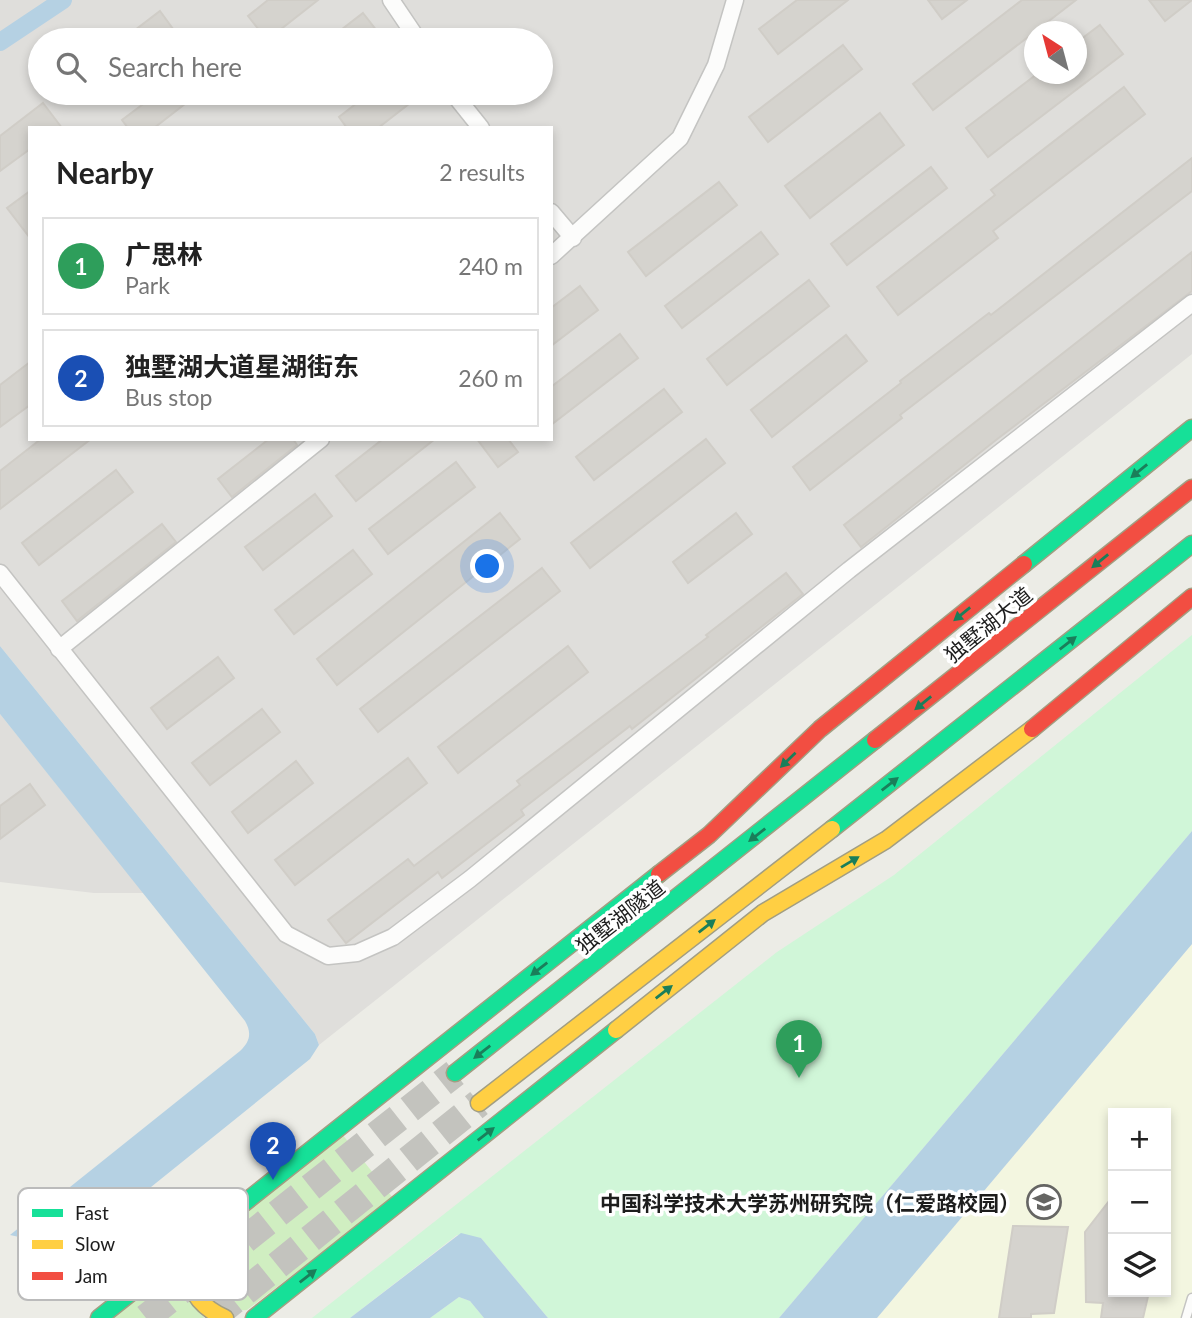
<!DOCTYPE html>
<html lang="en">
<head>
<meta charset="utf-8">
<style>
  :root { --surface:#fff; --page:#f6f6f6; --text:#222; --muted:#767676; --line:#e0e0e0; --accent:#656563 }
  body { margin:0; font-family:Lato,"Noto Sans SC",sans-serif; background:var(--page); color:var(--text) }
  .controls { position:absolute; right:21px; bottom:21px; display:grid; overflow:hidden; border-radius:0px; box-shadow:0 4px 10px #0003 }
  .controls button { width:63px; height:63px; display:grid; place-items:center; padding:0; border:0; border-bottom:2px solid var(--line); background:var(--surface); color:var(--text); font:35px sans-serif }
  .compass { position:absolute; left:1024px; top:21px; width:63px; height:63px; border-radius:50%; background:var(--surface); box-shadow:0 4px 10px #0003; rotate:324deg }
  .you { position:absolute; left:488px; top:567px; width:24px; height:24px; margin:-18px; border:5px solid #fff; border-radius:50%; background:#1a73e8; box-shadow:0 0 0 10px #1a73e833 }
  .badge { display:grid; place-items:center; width:46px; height:46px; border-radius:50%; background:var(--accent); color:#fff; font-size:23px; font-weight:700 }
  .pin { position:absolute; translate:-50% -58px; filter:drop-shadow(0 2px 4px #0008) }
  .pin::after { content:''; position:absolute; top:37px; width:24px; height:21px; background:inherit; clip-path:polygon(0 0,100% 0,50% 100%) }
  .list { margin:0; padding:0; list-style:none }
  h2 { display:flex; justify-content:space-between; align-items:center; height:91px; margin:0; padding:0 28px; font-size:30px }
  h2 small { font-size:23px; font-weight:400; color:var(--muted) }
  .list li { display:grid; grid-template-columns:46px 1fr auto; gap:21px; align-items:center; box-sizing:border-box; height:98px; margin:0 14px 14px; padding:0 14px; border:2px solid var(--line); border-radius:0px }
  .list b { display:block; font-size:26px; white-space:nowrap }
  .list p { margin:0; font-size:23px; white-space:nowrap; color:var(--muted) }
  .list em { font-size:23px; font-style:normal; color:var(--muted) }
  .icon { flex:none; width:38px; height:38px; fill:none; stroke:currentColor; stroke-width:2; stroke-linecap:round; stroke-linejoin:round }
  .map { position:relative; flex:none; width:1192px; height:1318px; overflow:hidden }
  .search { position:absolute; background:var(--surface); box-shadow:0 4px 10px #0003; left:28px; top:28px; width:525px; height:77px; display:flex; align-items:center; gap:18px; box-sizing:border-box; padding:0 24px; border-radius:38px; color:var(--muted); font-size:26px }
  .panel { position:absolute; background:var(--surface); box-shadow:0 4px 10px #0003; left:28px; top:126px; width:525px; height:315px; border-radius:0px }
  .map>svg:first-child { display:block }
  .residential { fill:#dfdedb; fill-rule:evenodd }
  .education { fill:#f3f6e0; fill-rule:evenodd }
  .grass { fill:#d0eec1 }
  .park { fill:#d0f6d8 }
  .water { fill:#b5d1e3 }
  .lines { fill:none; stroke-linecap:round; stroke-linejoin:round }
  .canal { stroke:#b5d1e3; stroke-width:18 }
  .building { fill:#d5d3ce; stroke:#d0cdc7; stroke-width:2 }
  .highway-tunnel { stroke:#c3c3be; stroke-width:28; stroke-dasharray:28 14; stroke-linecap:butt }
  .lane-casing { stroke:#c4c4c2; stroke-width:11 }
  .street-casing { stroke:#c4c4c2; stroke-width:19 }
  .fast-casing { stroke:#a29e82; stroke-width:19 }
  .slow-casing { stroke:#a29e82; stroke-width:19 }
  .jam-casing { stroke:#a29e82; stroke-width:19 }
  .lane { stroke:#fcfcfb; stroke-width:8 }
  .street { stroke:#fcfcfb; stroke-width:16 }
  .fast { stroke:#16e098; stroke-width:16 }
  .slow { stroke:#ffcf43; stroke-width:16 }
  .jam { stroke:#f24e42; stroke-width:16 }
  .oneway { fill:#1a7e5a }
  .labels { text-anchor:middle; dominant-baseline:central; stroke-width:7; stroke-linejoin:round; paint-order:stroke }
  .street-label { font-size:21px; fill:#1d1d1d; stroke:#fff }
  .poi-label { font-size:21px; font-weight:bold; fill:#1d1d1d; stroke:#fff; text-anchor:end }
  .key { fill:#fff; stroke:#bbb; stroke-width:2 }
  .key-label { font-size:19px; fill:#1d1d1d }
</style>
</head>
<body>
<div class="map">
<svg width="1192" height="1318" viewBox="0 0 1192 1318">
  <rect width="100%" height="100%" fill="#ecece6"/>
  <g class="residential">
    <path d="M0,0H1192V354L319,1045L315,1034L0,646ZM1034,32H1076V74H1034ZM40,40H541V93H40ZM30,128H551V439H30Z"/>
    <path d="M0,714L144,893H94L0,882Z"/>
  </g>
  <path class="education" d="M1192,944V1318H877ZM1113,1113H1166V1292H1113Z"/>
  <g class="grass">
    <path d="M342,1134L393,1198L247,1310C221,1313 193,1293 198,1265C200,1258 204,1251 206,1244Z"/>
    <path d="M175,1270L204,1318H113Z"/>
  </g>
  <g class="park">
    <path d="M1192,635V831L779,1318H548L481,1238L457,1235L350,1318H312L777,952L894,875Z"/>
    <path d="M459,1297L470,1301L484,1318H430Z"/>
  </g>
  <g class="water">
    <path d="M0,646L315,1034L319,1045L310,1059L74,1249L10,1235L240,1051C250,1042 252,1033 245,1021L0,714Z"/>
    <path d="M1192,831V944L877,1318H779Z"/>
    <path d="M461,1233L481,1238L548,1318H484L470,1301L459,1297L430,1318H350Z"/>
  </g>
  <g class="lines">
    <path class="canal" d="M0,42L63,0"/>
  </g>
  <g class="building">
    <path d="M268,0H318L267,40L248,16Z"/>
    <path d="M797,0H848L778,54L759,29Z"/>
    <path d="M928,0H967L942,19Z"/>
    <path d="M1022,0H1076L933,110L913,84Z"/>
    <path d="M1149,0H1192L1165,21Z"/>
    <path d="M160,11L176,33L167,40H122Z"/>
    <path d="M363,13L384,40H328Z"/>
    <path d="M1100,25L1123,54L988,157L966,128L1037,74H1076V43Z"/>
    <path d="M843,45L862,69L768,142L749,117Z"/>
    <path d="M1124,87L1145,114L993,231L998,238L898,315L877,287L995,195L991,190Z"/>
    <path d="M158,93H199L154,128H128L122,120Z"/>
    <path d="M370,93H423L378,128H347L339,117Z"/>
    <path d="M43,103L62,128H30V149L0,171V136Z"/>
    <path d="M880,113L904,145L810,218L785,186Z"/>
    <path d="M1192,158V191L900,415L902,418L810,490L793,467L901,383L900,381L989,313L991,315Z"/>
    <path d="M931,167L947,188L847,265L831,244Z"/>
    <path d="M719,182L737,205L646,276L628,252Z"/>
    <path d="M30,191V238L7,208Z"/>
    <path d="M761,232L778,254L682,328L665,306Z"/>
    <path d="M1192,252V291L996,440L861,547L844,525Z"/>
    <path d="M809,280L829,306L727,385L707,359Z"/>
    <path d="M580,286L598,310L551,346V308Z"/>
    <path d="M620,334L638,358L551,425V387Z"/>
    <path d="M846,335L867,361L772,437L751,410Z"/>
    <path d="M30,362V405L0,427V385Z"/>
    <path d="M664,389L682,412L594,480L576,457Z"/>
    <path d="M41,439H91L0,509V471Z"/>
    <path d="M269,439H293L297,445L232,497L218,479Z"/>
    <path d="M383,439H435L356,501L336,476Z"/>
    <path d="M477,439H508L518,452L498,467Z"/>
    <path d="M706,439L725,463L590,568L571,543Z"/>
    <path d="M456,462L475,487L388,554L369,529Z"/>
    <path d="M116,470L133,492L39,565L22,543Z"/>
    <path d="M315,494L332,516L263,570L245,547Z"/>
    <path d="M500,513L520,539L337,685L317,659Z"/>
    <path d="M736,513L752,534L688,583L673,562Z"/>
    <path d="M162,524L176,542L77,621L62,601Z"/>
    <path d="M353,550L372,574L294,634L275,610Z"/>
    <path d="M542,568L560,591L378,732L360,709Z"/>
    <path d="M786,573L803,594L632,729L630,726L521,810L524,815L442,878L438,872L346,943L328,920L408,859L414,866L520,785L517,781L708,637L706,635Z"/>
    <path d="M568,646L588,672L458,773L438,747Z"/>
    <path d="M218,657L234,678L167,729L151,708Z"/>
    <path d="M262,709L280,732L210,785L192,763Z"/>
    <path d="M408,758L427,783L295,885L275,860Z"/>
    <path d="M296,761L313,783L248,833L232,812Z"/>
    <path d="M30,784L45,805L0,839V806Z"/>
    <path d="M1113,1196V1292H1149L1143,1318H1101L1103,1303L1086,1302L1085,1232Z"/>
    <path d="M1013,1226L1068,1227L1054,1313L1031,1314V1318H999Z"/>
  </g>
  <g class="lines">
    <g class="highway-tunnel">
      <path d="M146,1318L455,1073"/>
      <path d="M212,1318L479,1103"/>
    </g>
    <g class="lane-casing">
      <path id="lane" d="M1186,1318L1192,1298"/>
    </g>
    <g class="street-casing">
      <g id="street">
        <path d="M391,0L418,40"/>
        <path d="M453,93L481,128"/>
        <path d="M551,212L573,238"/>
        <path d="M551,256L680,138L716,65L735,0"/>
        <path d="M0,573L286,934L328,956L357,953L393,937L470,879L849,570L1192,303"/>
        <path d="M59,649L321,439"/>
      </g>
    </g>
    <g class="fast-casing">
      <g id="fast">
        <path d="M1024,564L1192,428"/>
        <path d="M832,829L1192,544"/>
        <path d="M455,1073L875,740"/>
        <path d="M99,1318L659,874"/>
        <path d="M254,1318L616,1030"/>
      </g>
    </g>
    <g class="slow-casing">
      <g id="slow">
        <path d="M616,1030L763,913L886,840L1032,729"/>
        <path d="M479,1103L832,829"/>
        <path d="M195,1242C181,1276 191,1303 225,1318"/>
      </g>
    </g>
    <g class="jam-casing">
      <g id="jam">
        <path d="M1032,729L1192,597"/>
        <path d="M875,740L1192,488"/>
        <path d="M659,874L709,835L820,729L1024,564"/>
      </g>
    </g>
    <use href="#lane" class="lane"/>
    <use href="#street" class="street"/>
    <use href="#fast" class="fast"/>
    <use href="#slow" class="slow"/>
    <use href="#jam" class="jam"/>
  </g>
  <defs><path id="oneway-solid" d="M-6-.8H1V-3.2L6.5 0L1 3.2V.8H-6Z" transform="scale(1.75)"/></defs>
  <g class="oneway">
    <use href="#oneway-solid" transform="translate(1139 471) rotate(141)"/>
    <use href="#oneway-solid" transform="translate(1100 561) rotate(141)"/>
    <use href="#oneway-solid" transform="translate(962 614) rotate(141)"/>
    <use href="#oneway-solid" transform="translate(1068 643) rotate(-38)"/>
    <use href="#oneway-solid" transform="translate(923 703) rotate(141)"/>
    <use href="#oneway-solid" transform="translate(788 760) rotate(136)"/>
    <use href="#oneway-solid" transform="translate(890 784) rotate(-38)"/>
    <use href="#oneway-solid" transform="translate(757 835) rotate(142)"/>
    <use href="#oneway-solid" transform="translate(850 862) rotate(-31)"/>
    <use href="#oneway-solid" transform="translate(707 926) rotate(-38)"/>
    <use href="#oneway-solid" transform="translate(539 969) rotate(142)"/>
    <use href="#oneway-solid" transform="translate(664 992) rotate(-38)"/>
    <use href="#oneway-solid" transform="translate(482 1052) rotate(142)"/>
    <use href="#oneway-solid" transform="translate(486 1134) rotate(-38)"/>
    <use href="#oneway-solid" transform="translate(308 1276) rotate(-38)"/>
  </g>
  <defs>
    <g id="university-ring" transform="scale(1.75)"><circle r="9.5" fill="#fff" stroke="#656563" stroke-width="1.5"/><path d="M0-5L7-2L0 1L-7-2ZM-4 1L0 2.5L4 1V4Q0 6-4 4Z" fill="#656563"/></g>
  </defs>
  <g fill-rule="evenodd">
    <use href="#university-ring" x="1044" y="1202"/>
  </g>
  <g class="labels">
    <g class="street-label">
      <text transform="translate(988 624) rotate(-39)">独墅湖大道</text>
      <text transform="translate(620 916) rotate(-38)">独墅湖隧道</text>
    </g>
    <g class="poi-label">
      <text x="1020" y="1202">中国科学技术大学苏州研究院（仁爱路校园）</text>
    </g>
  </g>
  <rect x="18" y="1188" width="230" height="112" rx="10" class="key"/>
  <rect x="32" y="1209" width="31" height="8" fill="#16e098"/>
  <rect x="32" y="1240" width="31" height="9" fill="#ffcf43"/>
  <rect x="32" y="1272" width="31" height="8" fill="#f24e42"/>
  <g class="key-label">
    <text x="75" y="1220">Fast</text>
    <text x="75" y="1251">Slow</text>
    <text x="75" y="1283">Jam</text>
  </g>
</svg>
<div class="controls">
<button>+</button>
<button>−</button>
<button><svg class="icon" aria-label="layers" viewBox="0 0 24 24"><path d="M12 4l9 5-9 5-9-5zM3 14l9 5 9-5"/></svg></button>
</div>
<svg class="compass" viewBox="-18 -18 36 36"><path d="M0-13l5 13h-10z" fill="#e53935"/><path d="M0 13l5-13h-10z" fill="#767676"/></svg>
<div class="you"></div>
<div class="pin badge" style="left:799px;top:1078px;background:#2e9e5b">1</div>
<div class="pin badge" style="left:273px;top:1180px;background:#1a4fb4">2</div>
<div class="search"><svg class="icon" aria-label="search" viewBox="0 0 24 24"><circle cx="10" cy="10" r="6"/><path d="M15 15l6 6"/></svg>Search here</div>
<section class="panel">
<h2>Nearby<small>2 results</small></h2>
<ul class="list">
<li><span class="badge" style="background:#2e9e5b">1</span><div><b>广思林</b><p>Park</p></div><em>240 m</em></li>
<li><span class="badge" style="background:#1a4fb4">2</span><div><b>独墅湖大道星湖街东</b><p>Bus stop</p></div><em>260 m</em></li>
</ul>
</section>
</div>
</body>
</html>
